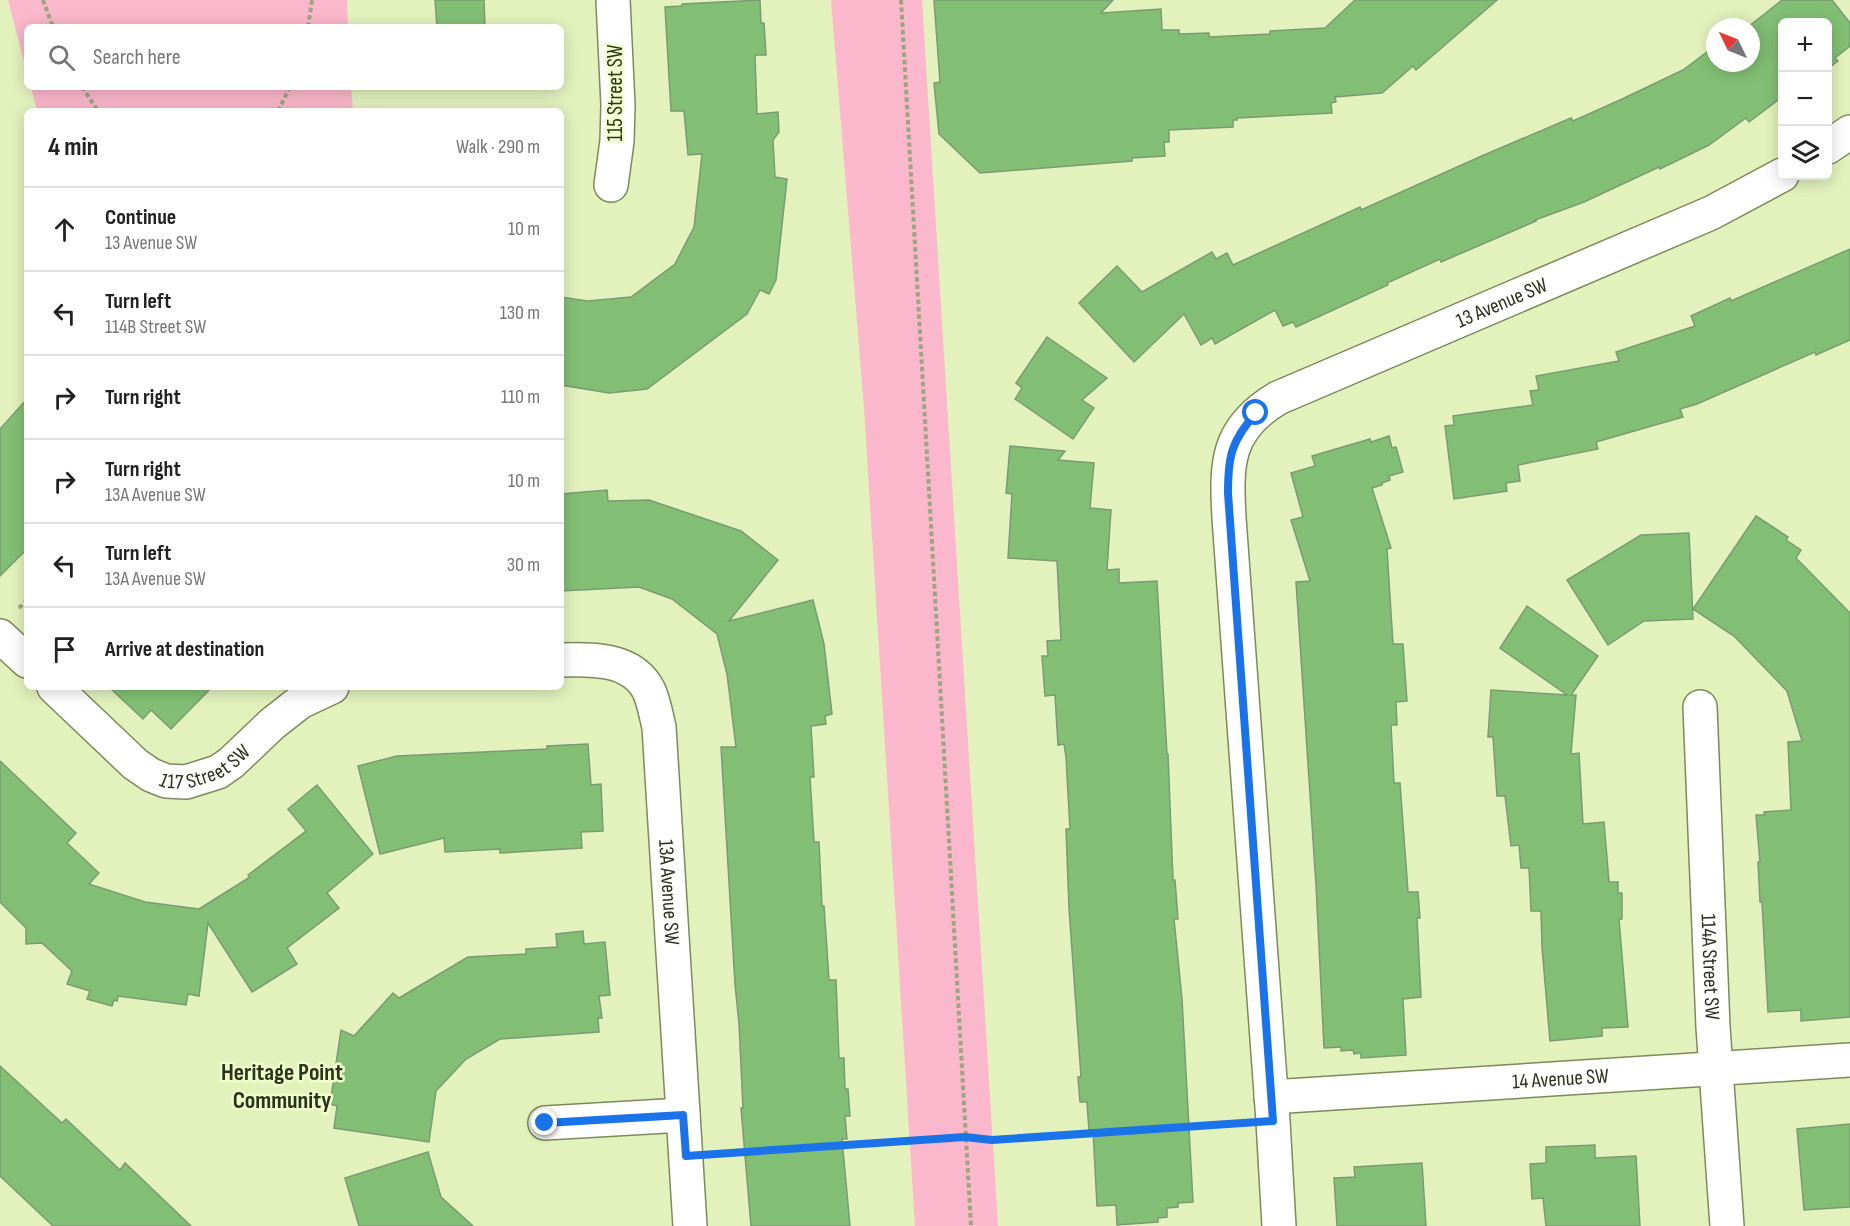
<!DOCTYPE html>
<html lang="en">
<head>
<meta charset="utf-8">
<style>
  :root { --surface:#fff; --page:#f6f6f6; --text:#222; --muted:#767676; --line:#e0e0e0 }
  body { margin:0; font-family:"Sofia Sans Condensed",sans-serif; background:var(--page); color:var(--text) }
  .controls { position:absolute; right:18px; top:18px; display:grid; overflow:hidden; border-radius:9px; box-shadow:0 3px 15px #0003 }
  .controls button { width:54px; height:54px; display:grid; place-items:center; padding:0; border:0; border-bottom:2px solid var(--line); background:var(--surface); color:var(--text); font:30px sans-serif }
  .compass { position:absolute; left:1706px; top:18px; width:54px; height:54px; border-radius:50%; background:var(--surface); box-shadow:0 3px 15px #0003; rotate:313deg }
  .stop { position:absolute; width:18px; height:18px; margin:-14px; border:4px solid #1a73e8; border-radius:50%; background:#fff }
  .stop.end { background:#1a73e8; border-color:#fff; box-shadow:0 2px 6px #0008 }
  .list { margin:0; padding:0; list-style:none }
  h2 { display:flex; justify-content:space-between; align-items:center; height:78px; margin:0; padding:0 24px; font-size:26px }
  h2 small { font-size:20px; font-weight:400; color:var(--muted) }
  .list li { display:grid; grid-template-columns:39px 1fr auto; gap:18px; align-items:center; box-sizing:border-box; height:84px; padding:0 24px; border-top:2px solid var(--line) }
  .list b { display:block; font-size:22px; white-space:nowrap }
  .list p { margin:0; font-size:20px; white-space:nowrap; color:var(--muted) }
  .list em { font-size:20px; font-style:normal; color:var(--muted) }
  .icon { flex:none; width:33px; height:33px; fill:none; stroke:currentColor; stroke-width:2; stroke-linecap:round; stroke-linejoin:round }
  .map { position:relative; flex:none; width:1850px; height:1226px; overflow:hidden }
  .search { position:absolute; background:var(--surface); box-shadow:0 3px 15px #0003; left:24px; top:24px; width:540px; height:66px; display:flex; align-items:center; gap:15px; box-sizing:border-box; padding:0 21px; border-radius:9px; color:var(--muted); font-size:22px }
  .panel { position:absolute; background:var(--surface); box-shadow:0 3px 15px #0003; left:24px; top:108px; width:540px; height:582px; border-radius:9px }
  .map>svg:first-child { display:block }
  .green { fill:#fbb7cb }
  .building { fill:#82bf74; stroke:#7a9b73; stroke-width:1.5 }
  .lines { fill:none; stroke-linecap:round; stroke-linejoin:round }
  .street-casing { stroke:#7e8a5a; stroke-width:36 }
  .path { stroke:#9ba57e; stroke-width:4; stroke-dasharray:4.5 3; stroke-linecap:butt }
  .street { stroke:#fff; stroke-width:33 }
  .route { stroke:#1a73e8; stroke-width:8 }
  .labels { text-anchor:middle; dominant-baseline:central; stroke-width:5; stroke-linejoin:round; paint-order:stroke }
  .street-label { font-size:21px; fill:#2d321e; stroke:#f0feca }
  .quarter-label { font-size:24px; font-weight:bold; fill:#2d321e; stroke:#f0feca }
</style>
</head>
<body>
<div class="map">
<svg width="1850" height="1226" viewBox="0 0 1850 1226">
  <rect width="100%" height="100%" fill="#e3f1bd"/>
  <g class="green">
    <path d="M8,0H347L348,27H27V73Z"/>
    <path d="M831,0H922L998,1226H915L864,408Z"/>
    <path d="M31,87H351L353,111H37Z"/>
  </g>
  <g class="building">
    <path d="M435,0H484L485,27H437Z"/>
    <path d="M760,0L761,23H764L766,55H755L757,114L778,112L779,132L773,140L775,177L787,179L776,280L769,294L760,290L747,314L647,389L609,393L561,385V297L588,301L631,297L675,264L694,227L702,154L688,155L684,111H671L665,7L682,6V4Z"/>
    <path d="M934,0H1113L1101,13L1161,9L1162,30H1179V34L1209,33V37L1270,34V31L1325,28L1355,0H1497L1416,70L1413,66L1382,93L1335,97L1336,102L1331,103L1332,113L1237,118V120H1233V127L1169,130V142H1164L1165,156L1132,158V161L980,173L939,134L934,83L940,82Z"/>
    <path d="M1782,0H1832L1850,23V46L1835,58L1838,61L1827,69V22H1782V97L1749,122L1746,118L1709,145L1660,169L1659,167L1584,202L1535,220L1536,221L1441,262L1440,259L1387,283L1388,285L1296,327L1293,322L1283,326L1275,310L1215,344L1212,338L1201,345L1184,314L1134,362L1079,303L1117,266L1142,292L1212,252L1216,259L1227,253L1233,265L1360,207L1361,210L1484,155L1571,118L1573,121L1620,100L1683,70L1715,46V63H1751V27H1748Z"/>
    <path d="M1850,249V340L1816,355L1815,352L1697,404L1680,409L1683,417L1596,442L1598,449L1518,465L1520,481L1506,483L1507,491L1454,499L1445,426L1454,425L1453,416L1533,405L1530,391L1539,390L1536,376L1619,361L1616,352L1695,326L1691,316L1730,298L1731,301Z"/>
    <path d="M1047,337L1107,378L1082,400L1094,408L1073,439L1015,399L1022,388L1016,383Z"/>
    <path d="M27,399V549L0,576V429Z"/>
    <path d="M1389,436L1392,448L1396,447L1403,472L1389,476L1390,480L1382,483V485L1372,488L1391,548L1387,549L1393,644H1403L1407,701L1396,702L1397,725H1391L1394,783H1400L1408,892H1418L1420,918H1417L1421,997L1403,999L1406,1055L1361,1058V1053L1354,1054L1353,1050L1341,1051V1047L1324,1048L1316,885L1296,582L1310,581L1291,520L1303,517L1291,473L1315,466L1312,456L1370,439L1371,442Z"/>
    <path d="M1010,446L1065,451L1058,460L1094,463L1090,508L1111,510L1107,570L1119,569V583L1157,581L1167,754H1168L1173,880H1175L1178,919H1174L1182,999L1193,1202L1178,1203V1207L1167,1208V1217L1158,1218V1222L1117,1225L1116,1205L1097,1206L1093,1130L1089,1131L1087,1102H1080L1078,1077H1081L1069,908L1066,829H1070L1066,757L1064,744L1058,745L1055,695L1045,696L1042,656H1048L1047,641L1061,640L1057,561L1008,558L1012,494L1006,493Z"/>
    <path d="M607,490L608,501L649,500L741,531L778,560L729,621L813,600L824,644L832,714L825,716L826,724L811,726L814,777H810L814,842H819L822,906H824L829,980H836L839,1058H844L845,1089H848L850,1116H845L847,1139H842L850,1226H751L741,1108H743L739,1024L735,984L721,747H736L727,674L717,634L672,599L639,587L561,591V494Z"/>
    <path d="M1756,516L1788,537L1786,540L1801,550L1796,558L1850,613V1017L1801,1021V1010L1768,1012L1762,902H1760L1758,862H1760L1756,815H1764V812L1791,810L1788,742L1802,741L1787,691L1734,636L1693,609Z"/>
    <path d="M1689,533L1693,619L1644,621L1608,645L1567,580L1641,535Z"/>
    <path d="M1527,606L1598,656L1571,695H1576L1571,754L1579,753L1583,824L1604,822L1609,882H1618V893H1622V919H1619L1628,1027L1602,1028V1036L1550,1041L1542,947L1541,911H1531L1529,868H1521L1519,845L1511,846L1505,796H1497L1493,737H1488L1491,690L1567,695L1500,648Z"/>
    <path d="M109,687H212L171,729L151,710L143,719Z"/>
    <path d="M588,744L591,785L601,784L603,831L581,832L582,848L500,853V849L445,852L444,838L380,854L358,766L397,756L547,749V746Z"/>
    <path d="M0,761L76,833L67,843L99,873L89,884L145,902L199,909L250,877L248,875L306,831L288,809L317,785L373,854L327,893L339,908L287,948L297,964L252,992L208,923L199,996L188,994L186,1005L118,996L117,1001L114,1000L112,1006L87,999L90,991L67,984L72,971L42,943L26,944V928L0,902Z"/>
    <path d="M583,931L584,944L605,942L610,995L599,996L602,1018H598L599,1032L500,1039L466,1059L436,1091L429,1142L334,1128L337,1106L330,1104L341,1030L354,1036L393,993L399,998L468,957L526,954V949L557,947L556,934Z"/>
    <path d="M0,1066L62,1123L66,1119L120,1170L125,1163L191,1226H53L0,1176Z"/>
    <path d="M1850,1124V1207L1804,1210L1797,1129Z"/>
    <path d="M1595,1145V1158L1636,1156L1640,1226H1546L1543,1198L1532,1199L1530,1164L1546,1163V1147Z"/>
    <path d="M428,1152L441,1197L473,1226H359L345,1178Z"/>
    <path d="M1422,1163L1426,1226H1337L1334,1178L1355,1177L1354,1167Z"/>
  </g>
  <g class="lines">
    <g class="street-casing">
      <g id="street">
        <path d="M1828,147L1850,132"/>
        <path d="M611,185L617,141L618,105L613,0"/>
        <path d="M0,636L27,661"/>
        <path id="s1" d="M561,660C592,659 633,658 649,691C654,702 656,715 659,727L690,1226"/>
        <path id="s2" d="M54,687L135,764L151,775L166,781L186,782L218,772L231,763L272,724L300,702L332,687"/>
        <path id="s3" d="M1700,707L1713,1027L1727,1226"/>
        <path id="s4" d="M1271,1097L1850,1060"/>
        <path d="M545,1123L683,1115"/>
        <path id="s5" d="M1279,1226L1273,1121L1229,518C1226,463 1226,429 1278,398L1711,213L1782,175"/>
      </g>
    </g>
    <g class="path">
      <path d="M43,0L53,27"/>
      <path d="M901,0L971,1226"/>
      <path d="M308,27L312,0"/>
      <path d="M82,87L98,111"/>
      <path d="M278,111L290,87"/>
      <path d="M19,608L27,600"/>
      <path d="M720,1153L965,1137L992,1140L1239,1123"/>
    </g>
    <use href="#street" class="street"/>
  </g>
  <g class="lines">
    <path class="route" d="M545,1123L683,1115L686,1156L965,1137L992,1140L1273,1121L1228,493C1228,457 1231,441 1256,413"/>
  </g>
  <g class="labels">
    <g class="street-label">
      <text transform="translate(615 93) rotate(-90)">115 Street SW</text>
      <text stroke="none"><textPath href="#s5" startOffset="1092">13 Avenue SW</textPath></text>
      <text stroke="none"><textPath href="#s2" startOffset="190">117 Street SW</textPath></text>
      <text stroke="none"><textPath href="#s1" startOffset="302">13A Avenue SW</textPath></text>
      <text stroke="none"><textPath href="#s3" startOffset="260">114A Street SW</textPath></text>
      <text stroke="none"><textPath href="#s4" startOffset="290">14 Avenue SW</textPath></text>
    </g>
    <g class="quarter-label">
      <text x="282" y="1072">Heritage Point<tspan x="282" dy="28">Community</tspan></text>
    </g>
  </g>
</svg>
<div class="controls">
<button>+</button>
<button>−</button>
<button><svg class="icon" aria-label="layers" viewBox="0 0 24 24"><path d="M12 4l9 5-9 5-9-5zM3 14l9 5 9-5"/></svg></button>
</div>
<svg class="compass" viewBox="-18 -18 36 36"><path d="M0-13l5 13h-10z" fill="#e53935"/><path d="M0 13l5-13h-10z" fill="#767676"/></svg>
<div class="stop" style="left:1256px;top:413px"></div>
<div class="stop end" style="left:545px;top:1123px"></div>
<div class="search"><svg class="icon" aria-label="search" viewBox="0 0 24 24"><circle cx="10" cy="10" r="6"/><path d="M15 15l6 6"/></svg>Search here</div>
<section class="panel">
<h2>4 min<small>Walk · 290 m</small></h2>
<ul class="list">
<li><svg class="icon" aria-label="ahead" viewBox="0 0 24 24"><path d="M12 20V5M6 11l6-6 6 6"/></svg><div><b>Continue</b><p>13 Avenue SW</p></div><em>10 m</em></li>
<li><svg class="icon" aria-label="left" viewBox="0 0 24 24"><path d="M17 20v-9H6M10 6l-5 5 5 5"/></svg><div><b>Turn left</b><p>114B Street SW</p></div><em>130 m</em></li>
<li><svg class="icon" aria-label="right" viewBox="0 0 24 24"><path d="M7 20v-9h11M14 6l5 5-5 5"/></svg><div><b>Turn right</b></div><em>110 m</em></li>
<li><svg class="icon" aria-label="right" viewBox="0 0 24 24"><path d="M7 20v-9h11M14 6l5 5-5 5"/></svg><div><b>Turn right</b><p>13A Avenue SW</p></div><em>10 m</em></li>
<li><svg class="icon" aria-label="left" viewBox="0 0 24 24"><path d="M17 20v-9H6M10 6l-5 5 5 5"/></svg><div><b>Turn left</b><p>13A Avenue SW</p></div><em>30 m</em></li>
<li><svg class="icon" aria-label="arrive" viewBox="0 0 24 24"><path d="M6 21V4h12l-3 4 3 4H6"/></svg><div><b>Arrive at destination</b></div></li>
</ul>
</section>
</div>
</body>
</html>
